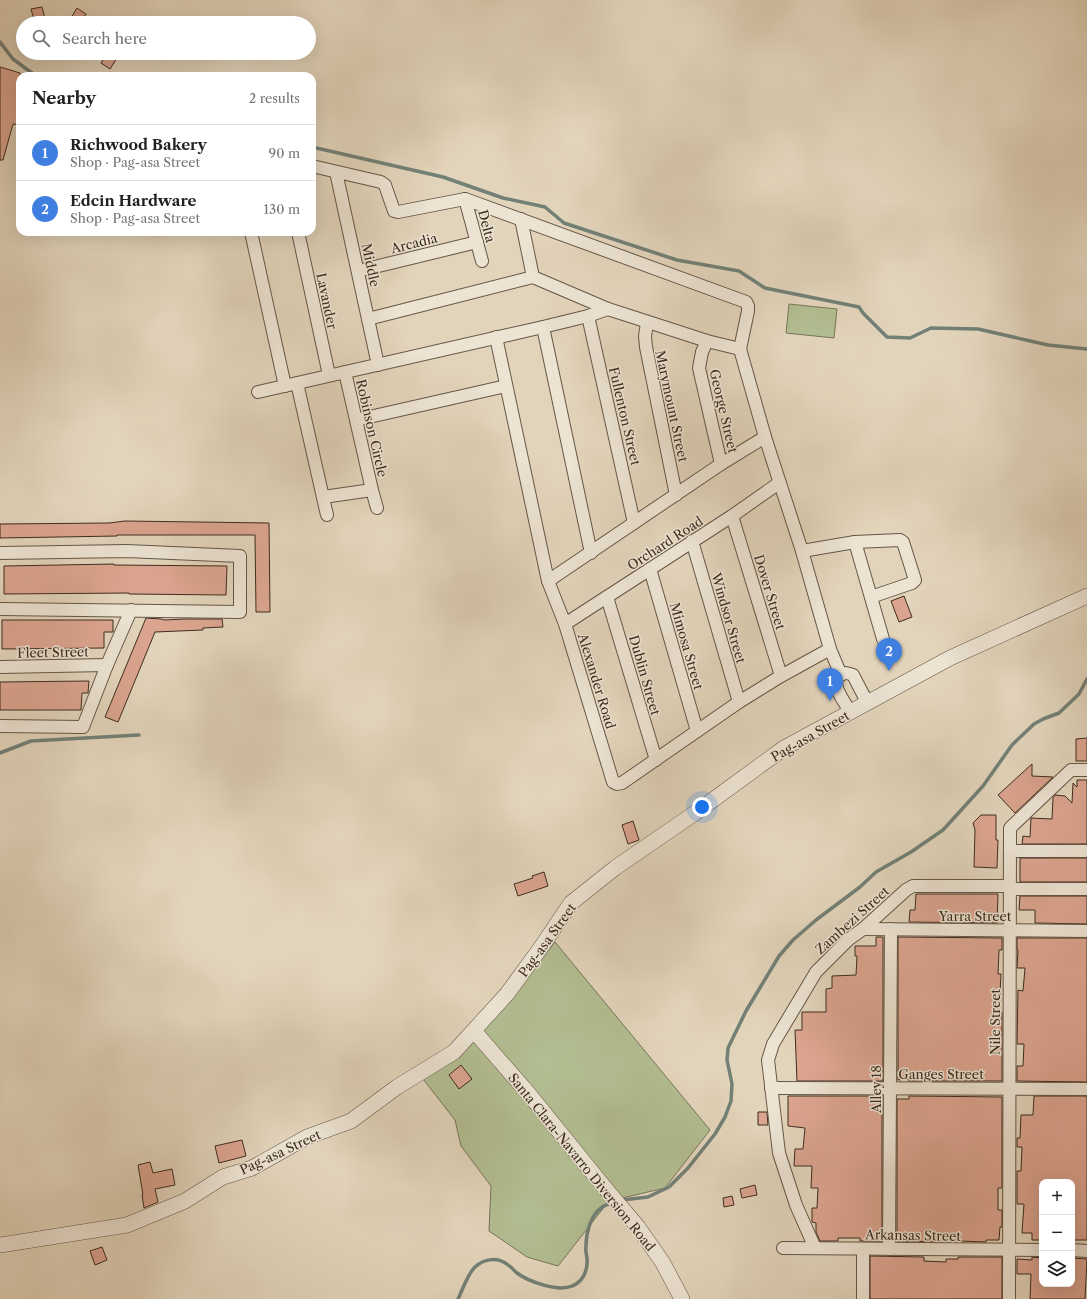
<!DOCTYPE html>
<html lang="en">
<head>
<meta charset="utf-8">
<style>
  :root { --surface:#fff; --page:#f2f2f2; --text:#202124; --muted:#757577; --line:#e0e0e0; --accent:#8f2418 }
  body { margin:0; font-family:"Libre Caslon Text",serif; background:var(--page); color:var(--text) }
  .controls { position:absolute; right:12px; bottom:12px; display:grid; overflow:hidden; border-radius:8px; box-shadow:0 4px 16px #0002 }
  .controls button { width:36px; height:36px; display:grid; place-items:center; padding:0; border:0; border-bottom:1px solid var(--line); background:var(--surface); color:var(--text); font:20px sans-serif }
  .you { position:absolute; left:702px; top:807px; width:14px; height:14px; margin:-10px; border:3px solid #fff; border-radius:50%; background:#1a73e8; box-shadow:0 0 0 6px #1a73e833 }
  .badge { display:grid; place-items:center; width:26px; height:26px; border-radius:50%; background:var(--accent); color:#fff; font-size:13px; font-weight:700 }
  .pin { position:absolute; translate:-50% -33px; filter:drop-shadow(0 1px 2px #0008) }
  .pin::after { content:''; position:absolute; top:21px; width:14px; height:12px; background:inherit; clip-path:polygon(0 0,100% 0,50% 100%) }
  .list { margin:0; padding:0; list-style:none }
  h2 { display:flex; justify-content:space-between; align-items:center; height:52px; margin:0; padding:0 16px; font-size:17px }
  h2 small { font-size:13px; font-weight:400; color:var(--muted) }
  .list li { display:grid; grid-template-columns:26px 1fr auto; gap:12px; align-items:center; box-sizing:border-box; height:56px; padding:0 16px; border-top:1px solid var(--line) }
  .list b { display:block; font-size:15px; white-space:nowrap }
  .list p { margin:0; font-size:13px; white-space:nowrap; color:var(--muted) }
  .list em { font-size:13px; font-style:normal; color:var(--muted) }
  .icon { flex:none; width:22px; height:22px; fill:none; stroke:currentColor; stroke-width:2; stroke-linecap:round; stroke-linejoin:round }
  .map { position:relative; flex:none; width:1087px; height:1299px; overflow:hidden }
  .search { position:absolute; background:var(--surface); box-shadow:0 4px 16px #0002; left:16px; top:16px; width:300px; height:44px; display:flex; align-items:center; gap:10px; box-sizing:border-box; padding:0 14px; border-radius:22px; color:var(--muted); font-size:15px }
  .panel { position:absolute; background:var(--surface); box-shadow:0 4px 16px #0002; left:16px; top:72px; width:300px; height:164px; border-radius:12px }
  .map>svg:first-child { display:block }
  .green { fill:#b2bd91; stroke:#787458 }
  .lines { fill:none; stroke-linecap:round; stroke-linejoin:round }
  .stream { stroke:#728076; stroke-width:3.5 }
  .building { fill:#dba48f; stroke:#3d2c1f }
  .minor-casing { stroke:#665646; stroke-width:14 }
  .tertiary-casing { stroke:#665646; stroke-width:16 }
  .minor { stroke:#ece3d3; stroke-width:12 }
  .tertiary { stroke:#ece3d3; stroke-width:15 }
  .labels { text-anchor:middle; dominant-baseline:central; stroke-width:3; stroke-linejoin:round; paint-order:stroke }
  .street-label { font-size:13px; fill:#3d2c1f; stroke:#ece3d3 }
</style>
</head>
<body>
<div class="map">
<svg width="1087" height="1299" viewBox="0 0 1087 1299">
  <rect width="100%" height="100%" fill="#e2d4bb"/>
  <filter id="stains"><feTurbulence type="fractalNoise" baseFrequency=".005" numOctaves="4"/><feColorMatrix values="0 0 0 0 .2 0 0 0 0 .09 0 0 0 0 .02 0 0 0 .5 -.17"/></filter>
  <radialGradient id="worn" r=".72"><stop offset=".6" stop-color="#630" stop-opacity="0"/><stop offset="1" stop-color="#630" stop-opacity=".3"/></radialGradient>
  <g class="green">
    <path d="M789,304L837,309L834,338L786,333Z"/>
    <path d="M555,942L710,1130L665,1188L609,1201L558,1266L527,1257L489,1231L491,1186L461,1146L455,1120L423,1079L506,1004Z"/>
  </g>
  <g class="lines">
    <g class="stream">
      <path d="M0,42L13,59L36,76"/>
      <path d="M312,147L443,177L503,198L545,207L564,223L677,260L739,271L765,288L859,307L863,313L887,337L910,338L931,328L978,329L1048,345L1087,349"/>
      <path d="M0,753L31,741L139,735"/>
      <path d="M622,1200L648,1197L669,1187L688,1168L715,1134L725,1117L731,1101L732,1084L727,1060L728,1048L746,1011L779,956L793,940L816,920L860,887L876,872L911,852L943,830L983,786L1012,745L1034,724L1043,719L1059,713L1079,694L1087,679"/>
      <path d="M458,1299C463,1289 467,1275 475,1267C485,1258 498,1257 508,1265C512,1267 514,1271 517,1273C529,1282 558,1292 572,1286C583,1282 588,1270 587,1259C587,1255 585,1251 586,1246C586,1234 590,1216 601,1208C604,1205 609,1204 612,1203"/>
    </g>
  </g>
  <g class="building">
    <path d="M42,7L46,23H35L31,9Z"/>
    <path d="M77,8L86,14L80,23H68Z"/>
    <path d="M108,53H120L110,69L101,63Z"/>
    <path d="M0,67L20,73V125L13,124L3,160H0Z"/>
    <path d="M125,521L269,523L270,612H256L255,535H117V536L0,538V524L109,523Z"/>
    <path d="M114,564V565L227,566L226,595L129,594V593L4,594V566Z"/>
    <path d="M904,596L912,617L899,622L891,601Z"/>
    <path d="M146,618L161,619L165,620L185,619H222L223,627L203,628V630L155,632L118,722L105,717Z"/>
    <path d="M2,620H113V632H104V648L2,649Z"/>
    <path d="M89,681L88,693H82L81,710H0V682Z"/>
    <path d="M1087,738V761H1076V739Z"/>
    <path d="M1032,764V776L1053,777L1015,813L998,795Z"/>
    <path d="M1077,780H1087V844H1022L1023,836L1030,837L1031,818L1052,819L1053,798L1055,795L1065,796L1072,803L1073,783L1077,787Z"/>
    <path d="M981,815H996V840H998L997,868L974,867L975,830L973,823Z"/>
    <path d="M633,821L639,840L628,844L622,825Z"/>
    <rect x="1020" y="858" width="67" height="24"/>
    <path d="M544,872L548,886L518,896L514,884L533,878L532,876Z"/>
    <path d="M916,894H998L997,923L909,922L910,910H915Z"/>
    <path d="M1020,896H1087V924L1035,923V910H1019Z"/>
    <path d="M876,937H883V1081H797L795,1030H802V1012H826V989L832,988V976L856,975L857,956H855V946H876Z"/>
    <path d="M898,937L1002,938V950H999L998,974H1001L999,1012H1002V1081H909V1079L898,1080Z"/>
    <path d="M1017,938H1087V1082L1017,1081V1066H1023L1024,1044H1017L1018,990L1023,991L1025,968H1017L1018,950H1017Z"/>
    <path d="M461,1065L472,1079L459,1089L449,1075Z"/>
    <path d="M788,1096H882V1241H860V1238H838V1241H820L816,1232V1223L812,1222V1208H817L818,1188H811L812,1166H794L795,1149H803L805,1128L788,1126Z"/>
    <path d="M909,1096L1002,1097V1188H998V1210H1002V1227H1000L999,1240H986V1242L936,1240V1242L897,1241V1099H909Z"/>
    <path d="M1034,1096H1087V1240H1072V1182H1042V1240H1032V1233H1022L1024,1204H1017V1171H1021L1022,1147H1017V1138H1020L1021,1115H1033Z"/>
    <path d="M758,1112H767L768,1125H758Z"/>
    <path d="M242,1140L246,1156L219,1163L215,1146Z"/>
    <path d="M150,1162L153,1173L172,1169L175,1185L155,1189L158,1202L144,1208L142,1195H143L138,1165Z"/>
    <path d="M755,1185L757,1195L742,1198L740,1189Z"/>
    <path d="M732,1196L734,1205L724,1207L723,1198Z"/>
    <path d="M102,1247L107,1260L95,1265L90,1251Z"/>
    <path d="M870,1256L924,1257V1261L946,1262V1259H958V1257H1002V1299H870Z"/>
    <path d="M1032,1257L1042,1258V1284H1072V1258L1087,1259L1085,1299H1030L1031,1274H1017V1259L1032,1260Z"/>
  </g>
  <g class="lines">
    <g class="minor-casing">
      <g id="minor">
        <path d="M312,166L381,182L385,185L394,211L398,212L465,199L746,302L748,306V311L740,349L765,437L802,551L830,649L841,675"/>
        <path d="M336,172L378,365"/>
        <path d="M465,199L482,261"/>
        <path d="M521,219L533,277"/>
        <path d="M251,232L285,386"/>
        <path d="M298,232L329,375"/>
        <path d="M358,271L477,242"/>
        <path d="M588,316L634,523"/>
        <path d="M368,319L533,277L608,309L707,341L740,349"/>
        <path d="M647,323L645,336L646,347L676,495"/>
        <path d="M543,327L591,553"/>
        <path d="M496,337L548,581L565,624L613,782L617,784L622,783L739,702L781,676L830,649"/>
        <path d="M707,341L702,352L699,368L721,464"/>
        <path d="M345,372L372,490L377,508"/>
        <path d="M297,383L327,515"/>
        <path d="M258,392L543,327L588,316L608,309"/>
        <path d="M356,420L506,386"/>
        <path d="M323,497L372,490"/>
        <path d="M732,516L781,676"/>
        <path d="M692,541L739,702"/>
        <path d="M855,542L883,639"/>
        <path d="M802,551L855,542L900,540L903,542L915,580L912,583L871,597"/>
        <path d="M0,553L127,551L240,556V612L0,609"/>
        <path d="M650,569L697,731"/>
        <path d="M548,581L721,464L765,437"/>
        <path d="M607,597L656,760"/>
        <path d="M565,624L732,516L779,483"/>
        <path d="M0,667L107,665"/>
        <path d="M850,712C846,703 828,683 840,675C845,672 848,673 853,675L867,702"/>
        <path d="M0,726L83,727L107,665L131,610"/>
        <path d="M1010,851H1087"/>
        <path d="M1009,889H1087"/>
        <path d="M863,929L1087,931"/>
        <path d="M771,1088L1087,1089"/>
        <path d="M783,1248L1042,1250"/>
        <path d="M815,1248L796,1205L779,1153L768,1060L773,1044L816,972L849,939L863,929L906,890L913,886H1009"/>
        <path d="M889,1249L891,929"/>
        <path d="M1072,1250L1087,1251"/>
        <path d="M863,1299V1249"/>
        <path d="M1009,1299L1010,828L1071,770H1087"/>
      </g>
    </g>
    <g class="tertiary-casing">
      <g id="tertiary">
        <path d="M474,1031L528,1093L605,1188L638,1227L663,1263L682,1299"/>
        <path d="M0,1245L127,1225L185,1201L223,1177L252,1168L307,1137L351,1121L397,1087L454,1052L507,994L542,946L571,903L615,868L695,813L784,748L950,658L1087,596"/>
      </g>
    </g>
    <use href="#minor" class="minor"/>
    <use href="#tertiary" class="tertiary"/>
  </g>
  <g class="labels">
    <g class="street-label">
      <text transform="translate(487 226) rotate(75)">Delta</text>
      <text transform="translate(414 243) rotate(-14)">Arcadia</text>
      <text transform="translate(371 265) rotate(78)">Middle</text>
      <text transform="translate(327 301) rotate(78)">Lavander</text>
      <text transform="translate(672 406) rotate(78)">Marymount Street</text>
      <text transform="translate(724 411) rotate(77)">George Street</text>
      <text transform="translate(625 416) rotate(77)">Fullenton Street</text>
      <text transform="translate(372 428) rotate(77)">Robinson Circle</text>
      <text transform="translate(665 543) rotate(-33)">Orchard Road</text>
      <text transform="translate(770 592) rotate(73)">Dover Street</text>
      <text transform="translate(729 618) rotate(74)">Windsor Street</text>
      <text transform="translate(687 646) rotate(74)">Mimosa Street</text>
      <text transform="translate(53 652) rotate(-1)">Fleet Street</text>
      <text transform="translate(645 675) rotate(74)">Dublin Street</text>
      <text transform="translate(597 681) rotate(73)">Alexander Road</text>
      <text transform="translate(810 736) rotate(-30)">Pag-asa Street</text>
      <text x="975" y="916">Yarra Street</text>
      <text transform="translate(852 920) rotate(-42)">Zambezi Street</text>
      <text transform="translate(547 940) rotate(-54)">Pag-asa Street</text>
      <text transform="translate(995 1022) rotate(-90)">Nile Street</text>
      <text x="941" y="1074">Ganges Street</text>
      <text transform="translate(876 1089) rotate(-90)">Alley 18</text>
      <text transform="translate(280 1152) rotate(-25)">Pag-asa Street</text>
      <text transform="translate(582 1162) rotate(51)">Santa Clara-Navarro Diversion Road</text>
      <text transform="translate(913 1235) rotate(1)">Arkansas Street</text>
    </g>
  </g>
  <rect width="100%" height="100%" filter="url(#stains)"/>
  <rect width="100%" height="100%" fill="url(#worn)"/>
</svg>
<div class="controls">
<button>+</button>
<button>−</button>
<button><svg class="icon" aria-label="layers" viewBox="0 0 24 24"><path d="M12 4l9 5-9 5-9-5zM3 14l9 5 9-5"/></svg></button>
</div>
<div class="you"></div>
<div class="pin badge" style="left:830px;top:701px;background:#3f7fe0">1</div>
<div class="pin badge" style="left:889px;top:671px;background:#3f7fe0">2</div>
<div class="search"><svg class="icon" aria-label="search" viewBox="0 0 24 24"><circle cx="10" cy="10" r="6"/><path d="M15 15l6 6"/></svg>Search here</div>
<section class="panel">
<h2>Nearby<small>2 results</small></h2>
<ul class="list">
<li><span class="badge" style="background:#3f7fe0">1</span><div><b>Richwood Bakery</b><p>Shop · Pag-asa Street</p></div><em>90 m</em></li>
<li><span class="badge" style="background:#3f7fe0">2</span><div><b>Edcin Hardware</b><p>Shop · Pag-asa Street</p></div><em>130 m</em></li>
</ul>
</section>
</div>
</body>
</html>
